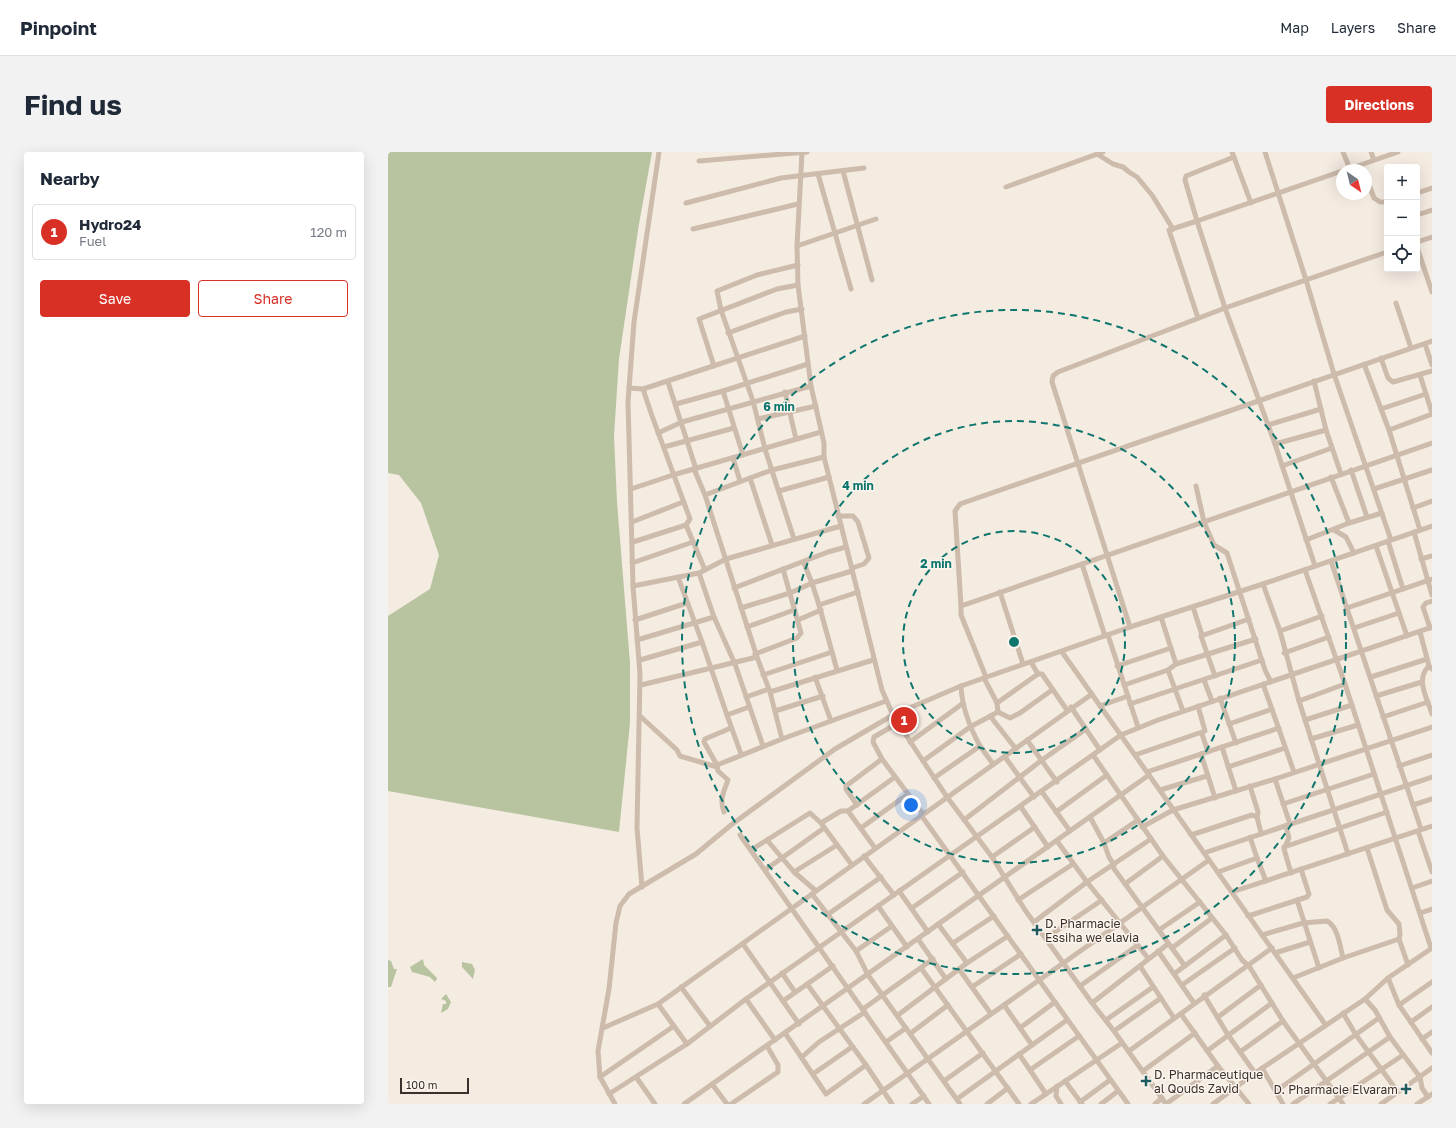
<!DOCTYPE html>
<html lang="en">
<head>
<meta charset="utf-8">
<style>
  :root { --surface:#fff; --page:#f2f2f3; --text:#1f2937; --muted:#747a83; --line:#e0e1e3; --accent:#d93025 }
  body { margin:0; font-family:"Golos Text",sans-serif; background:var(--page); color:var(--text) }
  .controls { position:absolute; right:12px; top:12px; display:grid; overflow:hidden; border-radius:4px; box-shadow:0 4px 16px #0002 }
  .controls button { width:36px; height:36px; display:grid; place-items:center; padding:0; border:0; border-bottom:1px solid var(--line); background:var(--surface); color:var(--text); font:20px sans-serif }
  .compass { position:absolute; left:948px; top:12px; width:36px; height:36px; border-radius:50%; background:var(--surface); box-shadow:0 4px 16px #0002; rotate:145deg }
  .scale { position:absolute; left:12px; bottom:10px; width:69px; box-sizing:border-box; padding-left:4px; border:2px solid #3b302b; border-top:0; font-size:11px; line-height:14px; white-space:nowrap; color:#3b302b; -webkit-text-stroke:3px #fbf5ee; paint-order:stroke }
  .you { position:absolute; left:523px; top:653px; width:14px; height:14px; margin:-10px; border:3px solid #fff; border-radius:50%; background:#1a73e8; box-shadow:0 0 0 6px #1a73e833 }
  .badge { display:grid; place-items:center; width:26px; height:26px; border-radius:50%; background:var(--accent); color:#fff; font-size:13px; font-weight:700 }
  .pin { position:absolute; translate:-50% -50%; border:2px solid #fff; box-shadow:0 1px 4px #0006 }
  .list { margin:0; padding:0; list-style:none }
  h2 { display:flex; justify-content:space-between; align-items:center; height:52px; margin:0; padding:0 16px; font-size:17px }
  h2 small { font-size:13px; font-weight:400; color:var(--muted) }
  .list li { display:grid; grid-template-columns:26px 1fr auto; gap:12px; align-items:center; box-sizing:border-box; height:56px; margin:0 8px 8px; padding:0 8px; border:1px solid var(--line); border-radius:4px }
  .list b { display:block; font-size:15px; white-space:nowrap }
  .list p { margin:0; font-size:13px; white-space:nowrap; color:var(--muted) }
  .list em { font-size:13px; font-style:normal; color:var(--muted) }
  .actions { display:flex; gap:8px; padding:12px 16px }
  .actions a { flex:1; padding:9px 0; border:1px solid var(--accent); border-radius:4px; text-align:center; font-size:14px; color:var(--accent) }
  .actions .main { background:var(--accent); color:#fff }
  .icon { flex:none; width:22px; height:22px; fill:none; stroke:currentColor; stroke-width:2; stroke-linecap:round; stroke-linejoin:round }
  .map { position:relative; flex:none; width:1044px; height:952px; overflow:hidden; border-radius:4px }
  header { display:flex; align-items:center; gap:24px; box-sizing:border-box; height:56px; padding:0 20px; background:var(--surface); border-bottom:1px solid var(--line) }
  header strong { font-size:19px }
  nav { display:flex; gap:22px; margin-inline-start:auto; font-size:14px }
  .intro { display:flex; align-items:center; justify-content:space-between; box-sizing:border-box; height:96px; padding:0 24px }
  h1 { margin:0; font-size:28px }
  .button { padding:10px 18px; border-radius:4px; background:var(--accent); color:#fff; font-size:14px; font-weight:700 }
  main { display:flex; gap:24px; padding:0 24px }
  aside { flex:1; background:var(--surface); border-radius:4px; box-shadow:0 4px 16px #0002 }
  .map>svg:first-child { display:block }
  .green { fill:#b8c4a0 }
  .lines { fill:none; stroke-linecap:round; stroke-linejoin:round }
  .minor { stroke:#cdbbac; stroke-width:5 }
  .ring { fill:none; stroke:#0f766e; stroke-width:2; stroke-dasharray:7 5 }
  .poi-dot { fill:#1f5a5e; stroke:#fbf5ee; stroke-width:1.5 }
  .labels { text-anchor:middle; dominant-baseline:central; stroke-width:3; stroke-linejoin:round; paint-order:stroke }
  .poi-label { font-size:12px; fill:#3b302b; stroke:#fbf5ee; text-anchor:start }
  .centre { fill:#0f766e; stroke:#fbf5ee; stroke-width:2 }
  .ring-label { font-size:12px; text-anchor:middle; font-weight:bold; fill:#0f766e; stroke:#fbf5ee; stroke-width:3; stroke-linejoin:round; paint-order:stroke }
</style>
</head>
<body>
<header>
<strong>Pinpoint</strong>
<nav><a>Map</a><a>Layers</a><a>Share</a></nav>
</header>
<div class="intro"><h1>Find us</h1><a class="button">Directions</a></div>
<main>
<aside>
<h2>Nearby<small></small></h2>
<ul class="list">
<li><span class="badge">1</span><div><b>Hydro24</b><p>Fuel</p></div><em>120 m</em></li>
</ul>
<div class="actions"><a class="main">Save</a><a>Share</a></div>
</aside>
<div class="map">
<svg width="1044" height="952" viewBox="0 0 1044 952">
  <rect width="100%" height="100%" fill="#f4ebe1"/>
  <g class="green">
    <path d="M0,0H264L251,72L231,207L226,284L229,350L242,511V571L231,680L0,639V464L42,437L51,403L33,351L11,323L0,321Z"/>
    <path d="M35,807L36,813L48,825L49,827L47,830L42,825L24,820L22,815Z"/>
    <path d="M0,808L3,809L6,817H9L3,835H0Z"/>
    <path d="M74,810L84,812L87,818L85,827L74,815Z"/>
    <path d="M58,842L63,850L60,857L53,861L55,852H58V849L53,847Z"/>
  </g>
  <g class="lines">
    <g class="minor">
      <path d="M414,0L409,94L410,133L423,234L436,291V305L441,325L494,538L505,563L535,609L559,645L604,705L637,758L704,851L726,879L778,952"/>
      <path d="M844,0L863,51"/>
      <path d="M877,0L918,128L946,222L1003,388"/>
      <path d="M955,0L962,17"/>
      <path d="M983,0L986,8"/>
      <path d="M709,2L725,12L735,15L741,20L749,25L764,43L785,77"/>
      <path d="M311,9L419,0"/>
      <path d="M958,18L1010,0"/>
      <path d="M455,19L484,128"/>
      <path d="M430,22L463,137"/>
      <path d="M978,25L986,46L992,50H999"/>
      <path d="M618,35L715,0"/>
      <path d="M1029,41L1044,36"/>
      <path d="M298,51L393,26L476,16"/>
      <path d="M1029,63L1044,58"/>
      <path d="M305,77L410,52"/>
      <path d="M1029,90L1044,85"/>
      <path d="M409,94L488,67"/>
      <path d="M1029,95L1044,140"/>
      <path d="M1008,151L1023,196"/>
      <path d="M810,166L781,78L809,69L797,28L798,24L846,5"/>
      <path d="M340,181L398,160L414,157"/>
      <path d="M1037,192L1044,213"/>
      <path d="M993,206L1000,226L1005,230L1044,219"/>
      <path d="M976,212L1001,278L1032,378"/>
      <path d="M326,214L311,167L389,137L410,133"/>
      <path d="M1032,223L1044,261"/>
      <path d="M926,229L938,278L953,322"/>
      <path d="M280,230L308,317"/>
      <path d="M241,236L255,237"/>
      <path d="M397,240L408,287"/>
      <path d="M288,252L335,239"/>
      <path d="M993,257L1038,242"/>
      <path d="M370,267L428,254"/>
      <path d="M880,273L933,257"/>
      <path d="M1001,278L1044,262"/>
      <path d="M270,281L294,270L423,234"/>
      <path d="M887,292L938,278"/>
      <path d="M276,295L346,276"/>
      <path d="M355,303L335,239L420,212"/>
      <path d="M345,306L352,329"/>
      <path d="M894,314L944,296"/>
      <path d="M963,318L979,365"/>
      <path d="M943,325L961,371"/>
      <path d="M362,326L384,318L436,305"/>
      <path d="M808,334L816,370L826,393L839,401L877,518L883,530"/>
      <path d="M243,337L285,323L433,280"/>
      <path d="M986,337L1044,318"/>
      <path d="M391,339L441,325"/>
      <path d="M317,343L362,326L384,393"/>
      <path d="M1025,356L1044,349"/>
      <path d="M450,364H465L470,370L481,406L476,412L464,416"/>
      <path d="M244,370L295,350"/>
      <path d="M298,373L317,418"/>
      <path d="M946,378L958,385L966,401"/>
      <path d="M1026,380L1044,443"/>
      <path d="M406,387L377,297L365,249L333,158L329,139L369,123L410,113"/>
      <path d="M918,388L961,371L994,361"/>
      <path d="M1000,389L1015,437"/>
      <path d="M245,390L298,373L302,367L263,261L255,237L417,184"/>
      <path d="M988,394L1019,484"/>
      <path d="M1033,407L1044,404"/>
      <path d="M943,409C974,499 1003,588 1033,677"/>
      <path d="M244,411L305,390"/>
      <path d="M694,412L717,484"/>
      <path d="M927,414L887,292L837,156L809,69L954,19"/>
      <path d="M917,418L957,532L1043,796"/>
      <path d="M311,421L326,465L347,512L375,594"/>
      <path d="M290,425L314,490"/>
      <path d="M875,432L892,479L911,549L960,702"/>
      <path d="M245,434L311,421L338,407L453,374"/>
      <path d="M346,436L440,400L458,395"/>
      <path d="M612,440L635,512"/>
      <path d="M431,453L424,431L464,419"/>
      <path d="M573,454L567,359L572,352L1044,189"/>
      <path d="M805,455L814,483"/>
      <path d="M353,456L402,441L424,431L416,411"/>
      <path d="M959,456L1044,427"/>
      <path d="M773,465L788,512"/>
      <path d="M247,468L299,451"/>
      <path d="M410,468L433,458"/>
      <path d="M359,475L406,458"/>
      <path d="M742,475L664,230L665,224L670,220L837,156L999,100"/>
      <path d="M966,476L1011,461"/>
      <path d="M1042,476L1035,455L1038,451L1044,449"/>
      <path d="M892,479L934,464"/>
      <path d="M1032,480L1041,514L1044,517"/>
      <path d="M720,483L750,575"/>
      <path d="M249,488L326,465"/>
      <path d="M674,500L937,872"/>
      <path d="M896,501L941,485"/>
      <path d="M367,502L409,486L413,481L395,417"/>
      <path d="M369,505L382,540L485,508"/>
      <path d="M252,508L314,490L339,563L361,555"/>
      <path d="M643,510L650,522"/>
      <path d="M729,514L783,496"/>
      <path d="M1041,514C1027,527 1039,546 1044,562"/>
      <path d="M449,518L431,453L470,440"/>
      <path d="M780,518L795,559"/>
      <path d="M375,523L444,500"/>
      <path d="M827,524L813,484L861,467"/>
      <path d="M598,525L573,463V454L1044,291"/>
      <path d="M983,525L1039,507"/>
      <path d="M596,526L609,551L650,522H654L679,558"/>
      <path d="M816,528L824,549"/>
      <path d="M875,532L906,620"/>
      <path d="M253,533L369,505L317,343L306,317"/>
      <path d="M736,533L780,518L788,512L868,487"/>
      <path d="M573,534C574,556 581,574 592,594"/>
      <path d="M988,544L1034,530"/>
      <path d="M358,545L381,537"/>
      <path d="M832,546L848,591"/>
      <path d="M911,549L957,532"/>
      <path d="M609,551L610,560L622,566L632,561L664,538"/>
      <path d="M742,552L874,508"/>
      <path d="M712,554L740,544"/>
      <path d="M683,555L712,598"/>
      <path d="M387,559L435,544"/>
      <path d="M339,563L353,602"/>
      <path d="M252,564L289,598L292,604L329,615"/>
      <path d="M602,564L628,597"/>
      <path d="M995,565L1040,550"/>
      <path d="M917,568L964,553"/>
      <path d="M443,569L498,549"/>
      <path d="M510,571L486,585L485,590L494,607L535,662"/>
      <path d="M841,572L884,557"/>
      <path d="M814,582L820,600"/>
      <path d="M394,587L443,569L427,525"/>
      <path d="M923,587L970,573"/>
      <path d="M639,588L669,630"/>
      <path d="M522,590L574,552"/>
      <path d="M834,595L848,639"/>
      <path d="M813,602L827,646"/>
      <path d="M705,603L775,704L838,783L854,808L861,814L895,869L955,952"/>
      <path d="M747,603L817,579L810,554"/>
      <path d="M617,605L646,645"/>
      <path d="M535,609L582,575L610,560"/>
      <path d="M329,613L316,590L317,587L343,576"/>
      <path d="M1011,614L1044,603"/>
      <path d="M840,615L897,596"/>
      <path d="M759,620L891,576"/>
      <path d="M546,626L592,594L605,612"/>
      <path d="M887,627L902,672"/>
      <path d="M862,634L870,660L869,665"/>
      <path d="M772,638L819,624"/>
      <path d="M654,640L682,679"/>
      <path d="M895,652L986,622"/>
      <path d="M469,653L458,637V634L494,607"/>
      <path d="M1025,653L1044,647"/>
      <path d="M633,655L660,695"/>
      <path d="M460,659L487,696"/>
      <path d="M336,660C331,648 336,639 340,628L330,619L329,613L394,587L382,540"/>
      <path d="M668,660L719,623"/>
      <path d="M533,663L740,952"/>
      <path d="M702,665L716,691L750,668"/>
      <path d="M576,668L654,608L698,577"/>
      <path d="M433,671L453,659H460L507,625"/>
      <path d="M898,674L901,686L896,697L903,721"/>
      <path d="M754,675L785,658L887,627L1044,575"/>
      <path d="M473,676L520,642"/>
      <path d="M1030,679L1044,720"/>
      <path d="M352,683L541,952"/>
      <path d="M803,683L864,663L869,665L873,681"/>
      <path d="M862,685L869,706"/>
      <path d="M379,688L406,720L428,739"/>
      <path d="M669,689L699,730L760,806"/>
      <path d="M716,691L721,705L726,713"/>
      <path d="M896,695L999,660"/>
      <path d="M979,696L999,758L1011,772L1012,782L1011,787L1020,813"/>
      <path d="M363,698L422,661L433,671L464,713"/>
      <path d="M816,701L1044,625"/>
      <path d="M476,704L506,743"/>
      <path d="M604,705L647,675"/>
      <path d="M724,714L797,814"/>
      <path d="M377,718L436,676"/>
      <path d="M406,720L449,693"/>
      <path d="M830,720L869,706L878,729"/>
      <path d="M737,732L775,704"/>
      <path d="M254,735L249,676L252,522L245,434L240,250L246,170L271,0"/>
      <path d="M1024,736L1044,729"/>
      <path d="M511,739L540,780"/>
      <path d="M844,740L1044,674"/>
      <path d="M424,742L468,799L480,823L572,952"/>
      <path d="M630,748L685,712"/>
      <path d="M909,748L931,816"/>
      <path d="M490,754L519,795"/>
      <path d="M524,756L575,720"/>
      <path d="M1032,761L1044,757"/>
      <path d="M439,763L493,725"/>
      <path d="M860,764L919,745L921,742L913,717"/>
      <path d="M646,770L699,730L763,687"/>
      <path d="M550,772L579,811"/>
      <path d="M771,778L812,750"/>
      <path d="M874,783L915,771L939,769C950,775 952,794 955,806"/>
      <path d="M658,786L714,748"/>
      <path d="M530,787L558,827"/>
      <path d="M565,791L606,764"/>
      <path d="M355,792L411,872"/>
      <path d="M784,796L824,766"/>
      <path d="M468,799L504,774"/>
      <path d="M770,799L806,851"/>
      <path d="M887,801L922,790"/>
      <path d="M752,814L786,866"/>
      <path d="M533,816L631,952"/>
      <path d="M571,817L603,862"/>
      <path d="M394,821L407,840"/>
      <path d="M786,822L838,783"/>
      <path d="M905,826L955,806L1011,787"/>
      <path d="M1000,826L1011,853L1044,901"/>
      <path d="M419,832L478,913L504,952"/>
      <path d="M794,833L847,796"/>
      <path d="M692,834L750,793"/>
      <path d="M293,835L322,874"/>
      <path d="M584,835L633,802"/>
      <path d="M816,843L840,883L867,921"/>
      <path d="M358,847L387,888"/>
      <path d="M977,847L987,858L1002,885L1032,925L1034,936L1040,945"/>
      <path d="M395,849L445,814"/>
      <path d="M704,851L780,792"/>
      <path d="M270,852L299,892"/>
      <path d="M616,853L644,893"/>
      <path d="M1011,853L1044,830"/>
      <path d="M475,857L545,807"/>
      <path d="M955,861L968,883L1010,940"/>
      <path d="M793,862L830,914L861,952"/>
      <path d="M510,863L579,811L620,784"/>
      <path d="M830,865L873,833"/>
      <path d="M718,868L765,835"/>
      <path d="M1023,870L1044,855"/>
      <path d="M215,876L270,852L704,542"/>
      <path d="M632,876L667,850"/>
      <path d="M726,879L773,846"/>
      <path d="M397,881L438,942L478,913"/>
      <path d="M523,881L560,853"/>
      <path d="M1034,887L1044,880"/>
      <path d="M498,890L518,876"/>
      <path d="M741,899L884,796"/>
      <path d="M819,899L884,851"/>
      <path d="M852,900L895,869"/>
      <path d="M631,902L642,918L691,884"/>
      <path d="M414,905L431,890L477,860"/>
      <path d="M874,916L895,952"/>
      <path d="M642,918L658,942"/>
      <path d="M755,919L807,881"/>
      <path d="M425,922L464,895"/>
      <path d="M212,925L286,874"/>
      <path d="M248,925L267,952"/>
      <path d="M556,929L595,901"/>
      <path d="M677,929L694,952"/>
      <path d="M324,932L339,952"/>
      <path d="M669,934L668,944L673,952"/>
      <path d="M888,939L991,866"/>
      <path d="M221,942L299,892L358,847L733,583L770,568L1044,475"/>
      <path d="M569,947L679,868"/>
      <path d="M692,950L722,928"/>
      <path d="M227,952L212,925L210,899L221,837L228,771L232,754L241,742L308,702L343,673L447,597L505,563L573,534L742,475L875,432L1044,374"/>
      <path d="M296,952L761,623"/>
      <path d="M343,952L390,920V913L379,894"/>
      <path d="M476,952L821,708"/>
      <path d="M524,952L536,944"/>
      <path d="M599,952L620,936"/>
      <path d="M643,952L734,891"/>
      <path d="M713,952L730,939"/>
      <path d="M767,952L774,946"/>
      <path d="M778,952L830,914"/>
      <path d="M825,952L867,921L977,847L1000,826L1044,796"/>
      <path d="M905,952L1002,885"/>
      <path d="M942,952L1015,903"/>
      <path d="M993,952L1044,916"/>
      <path d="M1029,952L1044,942"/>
    </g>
  </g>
  <g class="ring">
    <circle cx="626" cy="490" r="111"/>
    <circle cx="626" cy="490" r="221"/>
    <circle cx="626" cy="490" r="332"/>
  </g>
  <g class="poi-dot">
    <path d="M647 772h4v4h4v4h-4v4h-4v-4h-4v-4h4z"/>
    <path d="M756 923h4v4h4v4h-4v4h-4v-4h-4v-4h4z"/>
    <path d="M1016 931h4v4h4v4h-4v4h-4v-4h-4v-4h4z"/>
  </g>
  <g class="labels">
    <g class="poi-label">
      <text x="657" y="771">D. Pharmacie<tspan x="657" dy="14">Essiha we elavia</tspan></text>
      <text x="766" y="922">D. Pharmaceutique<tspan x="766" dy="14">al Qouds Zavid</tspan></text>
      <text x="1010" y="937" text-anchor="end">D. Pharmacie Elvaram</text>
    </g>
  </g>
  <circle cx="626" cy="490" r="6" class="centre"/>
  <g class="ring-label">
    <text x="391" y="259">6 min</text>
    <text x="470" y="338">4 min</text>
    <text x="548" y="416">2 min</text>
  </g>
</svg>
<div class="controls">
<button>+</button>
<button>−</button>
<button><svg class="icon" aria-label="locate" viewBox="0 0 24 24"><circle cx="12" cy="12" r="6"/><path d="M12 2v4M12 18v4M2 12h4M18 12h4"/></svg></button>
</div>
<svg class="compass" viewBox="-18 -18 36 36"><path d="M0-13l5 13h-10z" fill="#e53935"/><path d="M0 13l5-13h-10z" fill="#747a83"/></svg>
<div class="scale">100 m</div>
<div class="you"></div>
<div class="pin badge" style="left:516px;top:568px">1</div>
</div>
</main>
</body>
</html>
